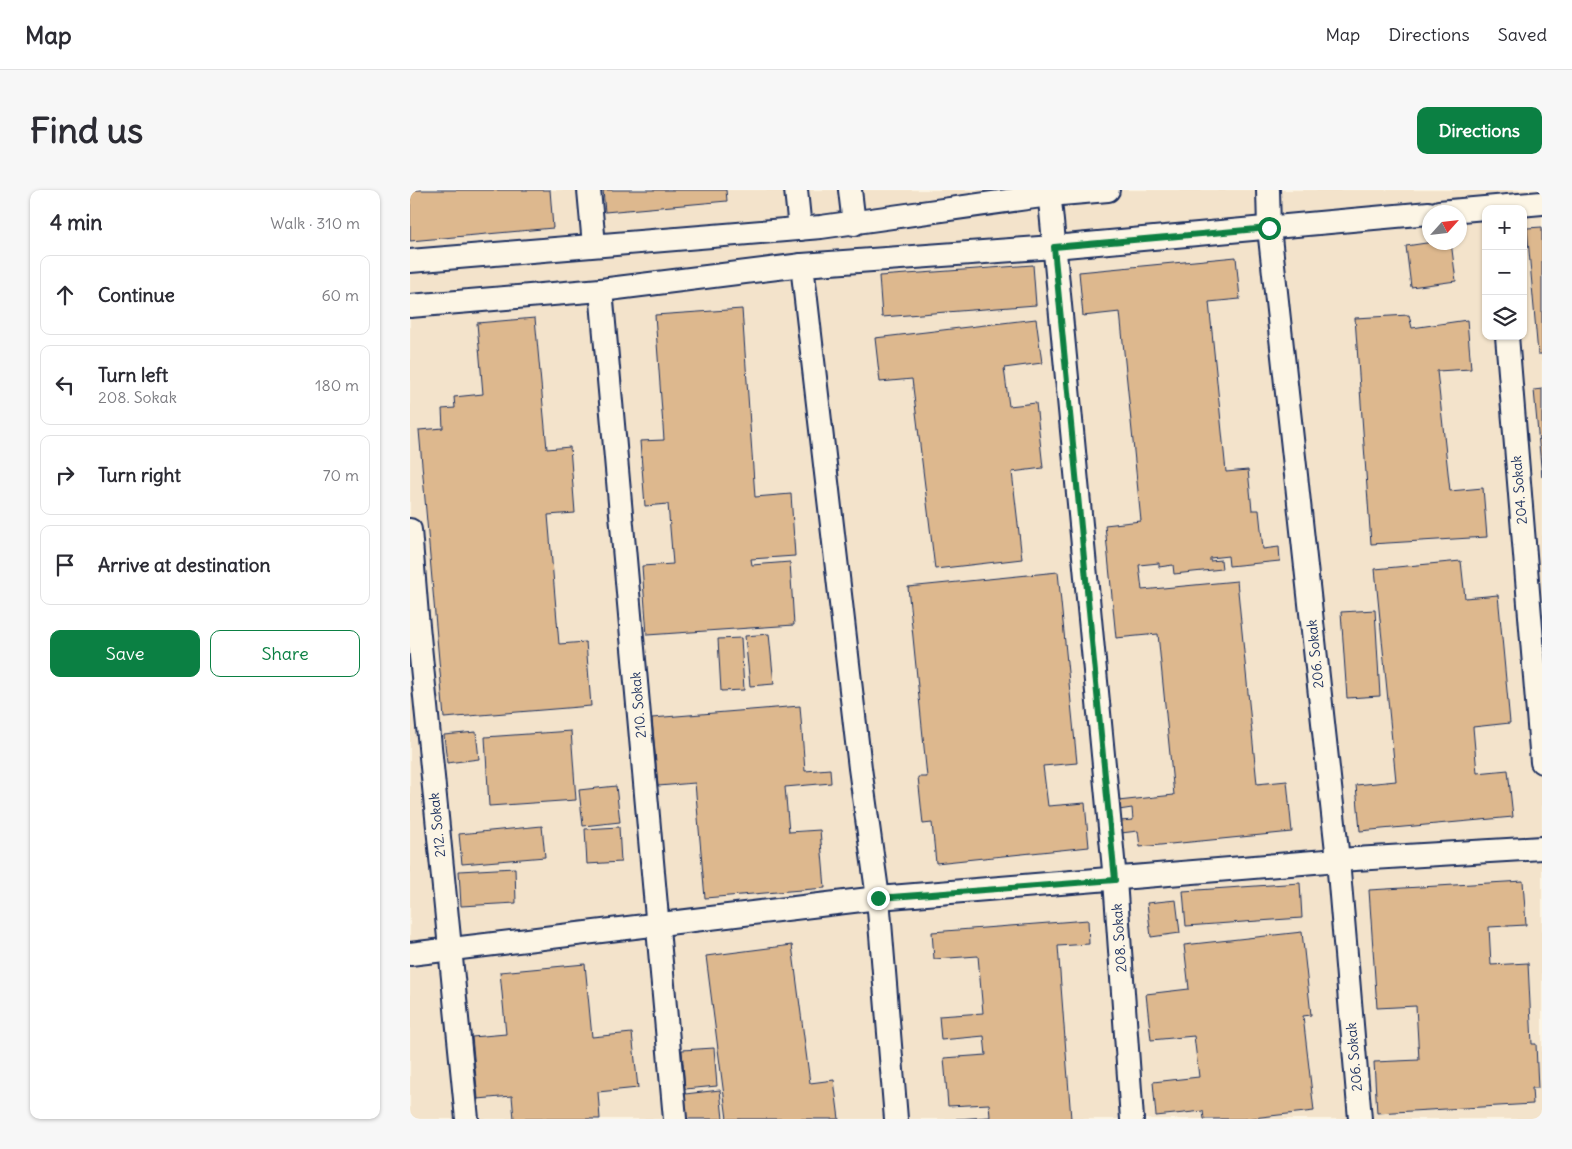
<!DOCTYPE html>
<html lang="en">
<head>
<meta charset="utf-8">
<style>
  :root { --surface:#fff; --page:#f7f7f7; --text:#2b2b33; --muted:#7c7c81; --line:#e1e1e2; --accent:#0b8043 }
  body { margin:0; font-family:Delius,sans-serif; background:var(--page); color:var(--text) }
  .controls { position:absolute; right:15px; top:15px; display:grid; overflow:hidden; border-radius:10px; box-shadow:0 1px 4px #0004 }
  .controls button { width:45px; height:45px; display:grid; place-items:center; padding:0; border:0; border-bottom:1px solid var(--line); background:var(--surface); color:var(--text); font:25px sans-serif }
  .compass { position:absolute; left:1012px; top:15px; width:45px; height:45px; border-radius:50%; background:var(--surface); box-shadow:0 1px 4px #0004; rotate:63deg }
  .stop { position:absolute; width:15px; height:15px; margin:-11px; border:4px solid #0b8043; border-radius:50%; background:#fff }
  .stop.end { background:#0b8043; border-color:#fff; box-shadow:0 1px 5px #0008 }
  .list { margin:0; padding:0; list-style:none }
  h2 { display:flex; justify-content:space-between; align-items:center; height:65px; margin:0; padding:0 20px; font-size:21px }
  h2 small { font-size:16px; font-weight:400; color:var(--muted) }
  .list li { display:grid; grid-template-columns:32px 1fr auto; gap:15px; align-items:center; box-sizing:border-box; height:80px; margin:0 10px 10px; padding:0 10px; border:1px solid var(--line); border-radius:10px }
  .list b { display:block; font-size:19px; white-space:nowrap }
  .list p { margin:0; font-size:16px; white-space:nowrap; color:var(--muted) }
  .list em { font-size:16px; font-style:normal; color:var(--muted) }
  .actions { display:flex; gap:10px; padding:15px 20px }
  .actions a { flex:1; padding:11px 0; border:1px solid var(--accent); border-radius:10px; text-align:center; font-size:18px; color:var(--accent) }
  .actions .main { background:var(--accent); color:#fff }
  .icon { flex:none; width:28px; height:28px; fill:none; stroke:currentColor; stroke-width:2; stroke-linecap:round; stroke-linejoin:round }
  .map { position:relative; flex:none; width:1132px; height:929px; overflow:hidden; border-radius:10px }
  header { display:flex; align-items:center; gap:30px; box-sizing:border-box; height:70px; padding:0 25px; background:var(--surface); border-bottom:1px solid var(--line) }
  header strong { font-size:24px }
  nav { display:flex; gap:28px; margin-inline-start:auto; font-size:18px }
  .intro { display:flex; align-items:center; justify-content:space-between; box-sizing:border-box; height:120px; padding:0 30px }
  h1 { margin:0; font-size:35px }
  .button { padding:12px 22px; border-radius:10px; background:var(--accent); color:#fff; font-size:18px; font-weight:700 }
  main { display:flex; gap:30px; padding:0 30px }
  aside { flex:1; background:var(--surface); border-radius:10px; box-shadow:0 1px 4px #0004 }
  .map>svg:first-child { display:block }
  .built { fill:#f3e3cb; fill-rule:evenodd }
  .building { fill:#ddb88e; stroke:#1b2f5e }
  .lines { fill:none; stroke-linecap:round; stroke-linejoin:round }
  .minor-casing { stroke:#1b2f5e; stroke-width:26 }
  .minor { stroke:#fcf5e5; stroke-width:22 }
  .route { stroke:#0b8043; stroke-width:6 }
  .labels { text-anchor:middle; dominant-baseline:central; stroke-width:4; stroke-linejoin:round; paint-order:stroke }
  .street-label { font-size:14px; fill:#1b2f5e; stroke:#fcf5e5 }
</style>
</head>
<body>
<header>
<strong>Map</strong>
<nav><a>Map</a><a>Directions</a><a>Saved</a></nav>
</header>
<div class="intro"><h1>Find us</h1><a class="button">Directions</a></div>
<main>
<aside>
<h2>4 min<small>Walk · 310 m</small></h2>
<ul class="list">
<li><svg class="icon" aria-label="ahead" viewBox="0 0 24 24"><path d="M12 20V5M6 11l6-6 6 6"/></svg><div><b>Continue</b></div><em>60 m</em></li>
<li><svg class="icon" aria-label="left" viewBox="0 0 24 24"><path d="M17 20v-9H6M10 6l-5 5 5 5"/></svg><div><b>Turn left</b><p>208. Sokak</p></div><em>180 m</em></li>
<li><svg class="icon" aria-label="right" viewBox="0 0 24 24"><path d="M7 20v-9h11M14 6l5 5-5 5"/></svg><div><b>Turn right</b></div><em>70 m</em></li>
<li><svg class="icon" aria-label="arrive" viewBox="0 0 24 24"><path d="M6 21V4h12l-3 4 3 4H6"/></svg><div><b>Arrive at destination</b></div></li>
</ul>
<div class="actions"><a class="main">Save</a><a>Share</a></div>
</aside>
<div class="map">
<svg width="1132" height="929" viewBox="0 0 1132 929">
  <rect width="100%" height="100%" fill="#fcf5e5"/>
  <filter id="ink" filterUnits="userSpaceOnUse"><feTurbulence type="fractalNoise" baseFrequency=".02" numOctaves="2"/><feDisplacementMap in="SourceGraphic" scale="10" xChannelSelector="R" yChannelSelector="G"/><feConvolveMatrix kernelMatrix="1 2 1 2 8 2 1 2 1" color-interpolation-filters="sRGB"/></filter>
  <g filter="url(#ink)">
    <path class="built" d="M0,0H1132V929H0ZM1076,19H1113V146H1076ZM1019,22H1050V52H1019Z"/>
    <g class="building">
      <path d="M0,0H140L143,38L0,51Z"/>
      <path d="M193,0H316L317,11L195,22Z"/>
      <path d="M1132,37V164H1128L1117,38Z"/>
      <path d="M1023,52H1041L1046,91L1001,97L996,56Z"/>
      <path d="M826,67L830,109L799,112L816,282L838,280L842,320H849L853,359L869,357L870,371L819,376L818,366L800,368V371L811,370L812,379L764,384L763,375L749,377V373L729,375L732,400L827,391L847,594L877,591L882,642L730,657L728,641L711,643L710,631L723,630L722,618L709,620L708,611L764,605L748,444L706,448L695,335L731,331L710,122L673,126L669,82Z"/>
      <path d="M623,75L626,115L472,127L469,86Z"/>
      <path d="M332,119L345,307L381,304L385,366L341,369L342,375L380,372L384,435L237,445L232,376L263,374L258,314L235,316L230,251L254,250L245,125Z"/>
      <path d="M999,125L1002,138L1057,130L1061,179L1027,181L1040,301L1073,298L1077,347L961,354L945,128Z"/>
      <path d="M125,128L137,259L160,257L165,323L138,325L149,454L176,452L181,516L34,528L9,240L33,238L32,219L45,218L44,207L73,204L67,133Z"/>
      <path d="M626,129L632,173L594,178L599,216L626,213L633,278L602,282L612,369L525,379L502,189L470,192L465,148Z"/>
      <path d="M1132,199V287L1124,200Z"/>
      <path d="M1051,371L1055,408L1088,405L1100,533L1063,537L1067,583L1098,580L1103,627L950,641L946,595L986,591L965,379Z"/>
      <path d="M648,382L667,573L633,576L638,616L675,613L679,657L526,673L522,633L513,634L508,587H517L498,397Z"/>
      <path d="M965,420L970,506L937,508L931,422Z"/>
      <path d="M359,444L364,494L340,496L335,446Z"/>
      <path d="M331,448L334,500L311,501L308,449Z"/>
      <path d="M390,516L395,581L420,579L421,593L375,597L379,642L410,640L415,698L295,708L285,593L248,596L242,528Z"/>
      <path d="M161,541L166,610L79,616L75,547Z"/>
      <path d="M66,542L69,569L37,573L34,545Z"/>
      <path d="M206,596L210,632L173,636L169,600Z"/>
      <path d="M132,636L135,667L52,674L49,644Z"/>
      <path d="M209,637L211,672L177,674L175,639Z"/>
      <path d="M105,678L106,713L51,716L49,681Z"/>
      <path d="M1113,691L1116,735L1079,737L1081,775L1118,773L1122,854H1126L1128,898H1122L1123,914L967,923L964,872L1009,870L1006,816L967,818L959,700Z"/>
      <path d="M890,693L892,728L776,736L773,701Z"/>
      <path d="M766,710L770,743L741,747L737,713Z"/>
      <path d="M678,730L679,754L648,756L661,929H546L580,927L579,914L538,916L534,868L576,865L574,846L531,850L529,826L573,823L568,766L524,769L522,742Z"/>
      <path d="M892,742L901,825L893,826L904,921L834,929H794L793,921L746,926L743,892L789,887L784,846L741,850L736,804L779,799L774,755Z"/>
      <path d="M382,755L400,893L424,890L429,929H317L296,766Z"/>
      <path d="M175,774L182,847L222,843L228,898L188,902L190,929H104L102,906L68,909L62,847L96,844L90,782Z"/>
      <path d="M304,858L307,896L275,899L272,860Z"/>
      <path d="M310,900L313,929H277L275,904Z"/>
    </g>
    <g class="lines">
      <g class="minor-casing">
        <g id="minor">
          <path d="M179,0L184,55"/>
          <path d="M386,0L390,39"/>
          <path d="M440,0L444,34"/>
          <path d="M639,0L705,690L722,929"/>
          <path d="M858,0L859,38L928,670L950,929"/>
          <path d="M1029,22L1132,13"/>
          <path d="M0,71L411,37L639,5L698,0"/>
          <path d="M392,75L450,578L468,708L486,929"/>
          <path d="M191,100L265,929"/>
          <path d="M0,116L191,100L392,75L644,57L1019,23"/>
          <path d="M1097,146L1132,572"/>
          <path d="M0,340L7,426L57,929"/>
          <path d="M0,764L468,708L928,670L1132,658"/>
        </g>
      </g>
      <use href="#minor" class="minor"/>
    </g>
  </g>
  <g class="lines" filter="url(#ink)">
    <path class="route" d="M468,708L705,690L644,57L859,38"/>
  </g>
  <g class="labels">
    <g class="street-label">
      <text transform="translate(1109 300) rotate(-95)">204. Sokak</text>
      <text transform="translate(905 464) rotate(-96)">206. Sokak</text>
      <text transform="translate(228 515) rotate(-95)">210. Sokak</text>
      <text transform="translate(27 635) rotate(-96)">212. Sokak</text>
      <text transform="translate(709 748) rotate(-94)">208. Sokak</text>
      <text transform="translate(944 867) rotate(-95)">206. Sokak</text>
    </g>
  </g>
</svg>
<div class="controls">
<button>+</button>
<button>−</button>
<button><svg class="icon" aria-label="layers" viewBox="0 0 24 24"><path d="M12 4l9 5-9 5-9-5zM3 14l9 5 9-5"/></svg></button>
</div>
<svg class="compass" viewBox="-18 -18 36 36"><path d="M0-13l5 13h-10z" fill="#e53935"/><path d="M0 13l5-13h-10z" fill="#7c7c81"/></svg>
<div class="stop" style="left:859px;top:38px"></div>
<div class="stop end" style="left:468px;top:708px"></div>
</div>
</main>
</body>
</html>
